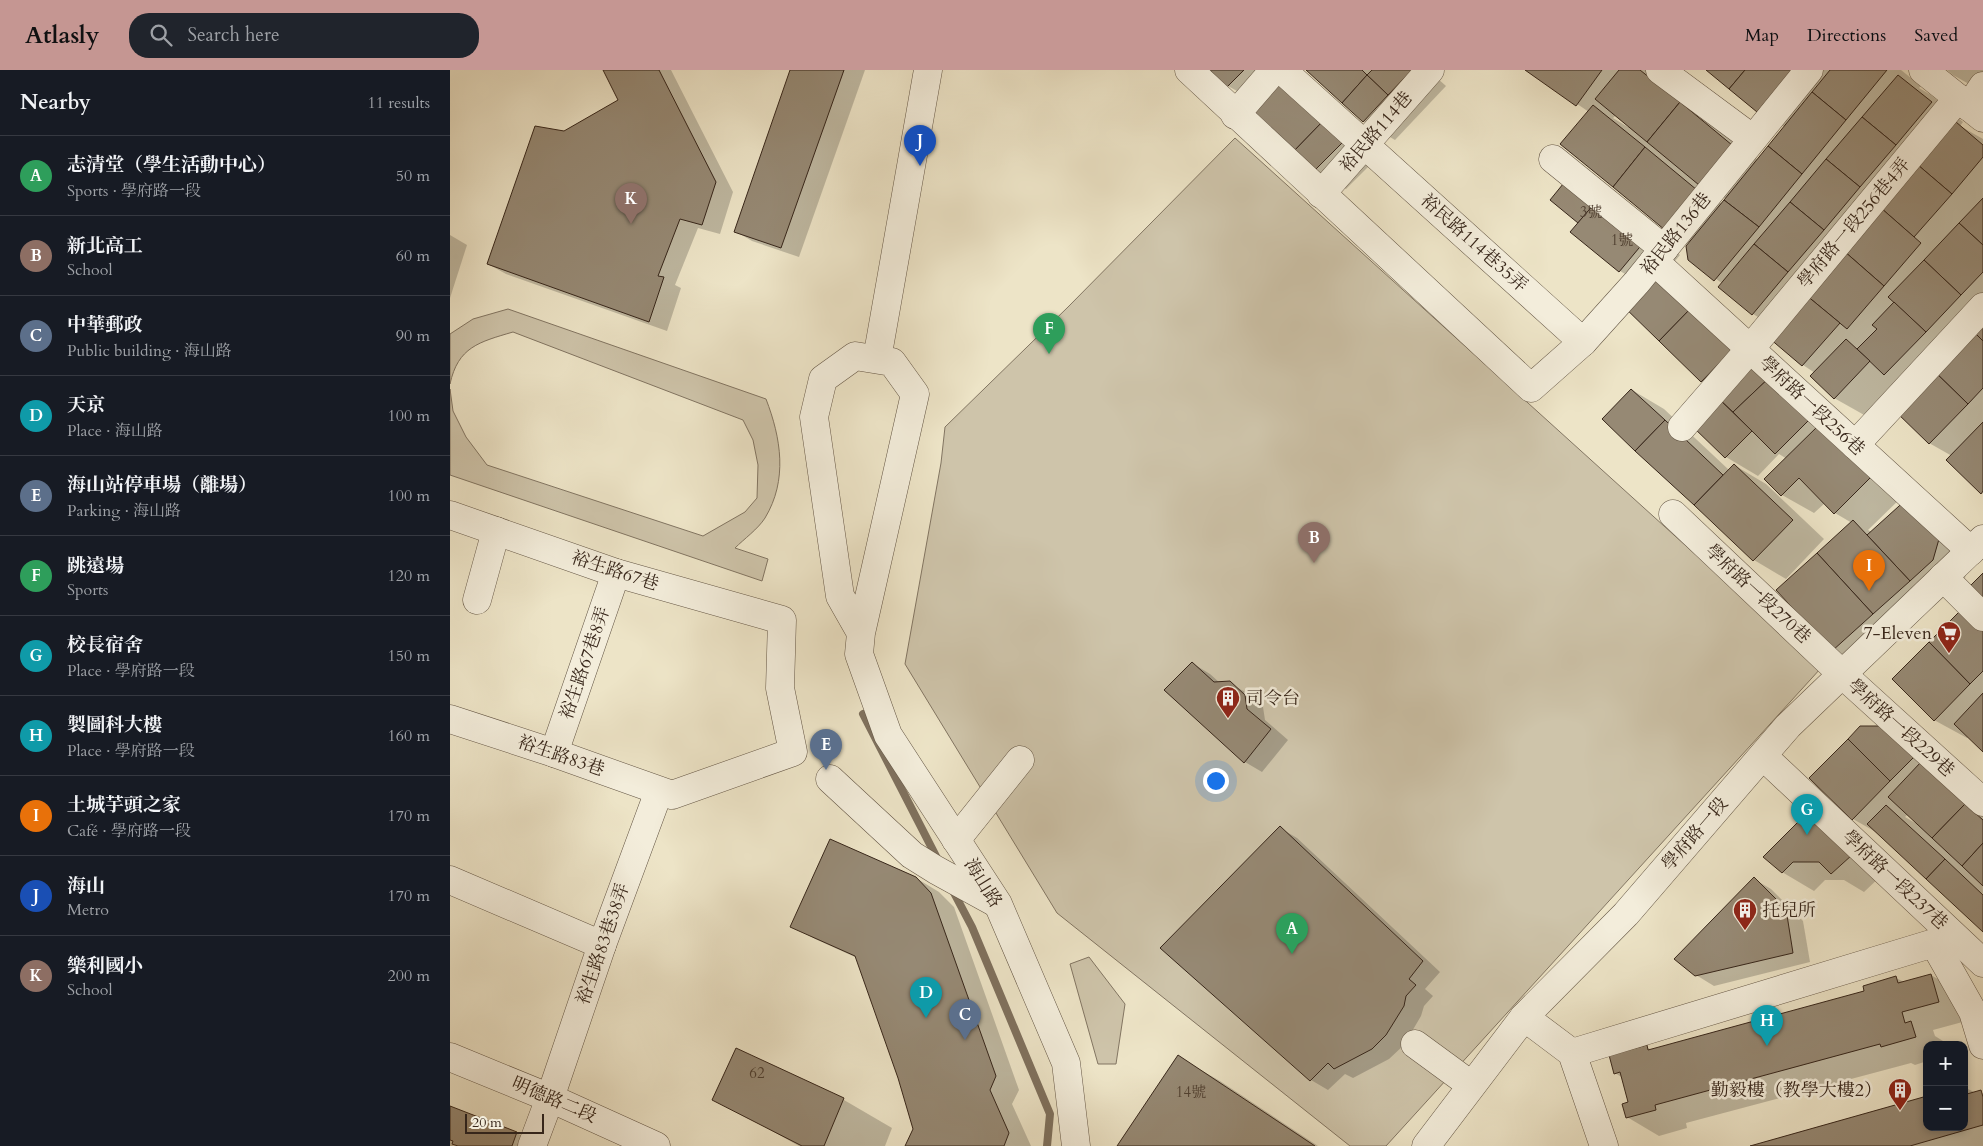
<!DOCTYPE html>
<html lang="en">
<head>
<meta charset="utf-8">
<style>
  :root { --surface:#171b24; --page:#20242c; --text:#f1f3f6; --muted:#9ea1a6; --line:#363941; --accent:#c59692 }
  body { margin:0; font-family:Cardo,"Noto Serif TC",serif; background:var(--page); color:var(--text) }
  .controls { position:absolute; right:15px; bottom:15px; display:grid; overflow:hidden; border-radius:10px; box-shadow:0 2px 8px #0003 }
  .controls button { width:45px; height:45px; display:grid; place-items:center; padding:0; border:0; border-bottom:1px solid var(--line); background:var(--surface); color:var(--text); font:25px sans-serif }
  .scale { position:absolute; left:15px; bottom:12px; width:79px; box-sizing:border-box; padding-left:5px; border:2px solid #37261a; border-top:0; font-size:14px; line-height:18px; white-space:nowrap; color:#37261a; -webkit-text-stroke:4px #f3eddb; paint-order:stroke }
  .you { position:absolute; left:765px; top:710px; width:18px; height:18px; margin:-12px; border:4px solid #fff; border-radius:50%; background:#1a73e8; box-shadow:0 0 0 8px #1a73e833 }
  .badge { display:grid; place-items:center; width:32px; height:32px; border-radius:50%; background:var(--accent); color:#fff; font-size:16px; font-weight:700 }
  .pin { position:absolute; translate:-50% -41px; filter:drop-shadow(0 1px 2px #0008) }
  .pin::after { content:''; position:absolute; top:26px; width:18px; height:15px; background:inherit; clip-path:polygon(0 0,100% 0,50% 100%) }
  .list { margin:0; padding:0; list-style:none }
  h2 { display:flex; justify-content:space-between; align-items:center; height:65px; margin:0; padding:0 20px; font-size:21px }
  h2 small { font-size:16px; font-weight:400; color:var(--muted) }
  .list li { display:grid; grid-template-columns:32px 1fr auto; gap:15px; align-items:center; box-sizing:border-box; height:80px; padding:0 20px; border-top:1px solid var(--line) }
  .list b { display:block; font-size:19px; white-space:nowrap }
  .list p { margin:0; font-size:16px; white-space:nowrap; color:var(--muted) }
  .list em { font-size:16px; font-style:normal; color:var(--muted) }
  .icon { flex:none; width:28px; height:28px; fill:none; stroke:currentColor; stroke-width:2; stroke-linecap:round; stroke-linejoin:round }
  .map { position:relative; flex:none; width:1533px; height:1076px; overflow:hidden }
  header { display:flex; align-items:center; gap:30px; box-sizing:border-box; height:70px; padding:0 25px; background:var(--accent); color:#111 }
  header strong { font-size:24px }
  nav { display:flex; gap:28px; margin-inline-start:auto; font-size:18px }
  .search { width:350px; height:45px; background:var(--page); display:flex; align-items:center; gap:12px; box-sizing:border-box; padding:0 18px; border-radius:20px; color:var(--muted); font-size:19px }
  main { display:flex }
  aside { flex:1; background:var(--surface) }
  .map>svg:first-child { display:block }
  .green { fill:#cec4aa; stroke:#827562 }
  .shadow { fill:#0003; fill-rule:evenodd }
  .lines { fill:none; stroke-linecap:round; stroke-linejoin:round }
  .stream { stroke:#7f715e; stroke-width:8 }
  .building { fill:#968974; stroke:#37261a }
  .minor-casing { stroke:#645645; stroke-width:29 }
  .minor { stroke:#f3eddb; stroke-width:28 }
  .labels { text-anchor:middle; dominant-baseline:central; stroke-width:5; stroke-linejoin:round; paint-order:stroke }
  .number-label { font-size:15px; fill:#4f3f30 }
  .street-label { font-size:18px; fill:#37261a; stroke:#f3eddb }
  .poi-label { font-size:18px; fill:#37261a; stroke:#f3eddb; text-anchor:end }
</style>
</head>
<body>
<header>
<strong>Atlasly</strong>
<div class="search"><svg class="icon" aria-label="search" viewBox="0 0 24 24"><circle cx="10" cy="10" r="6"/><path d="M15 15l6 6"/></svg>Search here</div>
<nav><a>Map</a><a>Directions</a><a>Saved</a></nav>
</header>
<main>
<aside>
<h2>Nearby<small>11 results</small></h2>
<ul class="list">
<li><span class="badge" style="background:#2e9e5b">A</span><div><b>志清堂（學生活動中心）</b><p>Sports · 學府路一段</p></div><em>50 m</em></li>
<li><span class="badge" style="background:#8d6e63">B</span><div><b>新北高工</b><p>School</p></div><em>60 m</em></li>
<li><span class="badge" style="background:#5c6f8a">C</span><div><b>中華郵政</b><p>Public building · 海山路</p></div><em>90 m</em></li>
<li><span class="badge" style="background:#0f9aa8">D</span><div><b>天京</b><p>Place · 海山路</p></div><em>100 m</em></li>
<li><span class="badge" style="background:#5c6f8a">E</span><div><b>海山站停車場（離場）</b><p>Parking · 海山路</p></div><em>100 m</em></li>
<li><span class="badge" style="background:#2e9e5b">F</span><div><b>跳遠場</b><p>Sports</p></div><em>120 m</em></li>
<li><span class="badge" style="background:#0f9aa8">G</span><div><b>校長宿舍</b><p>Place · 學府路一段</p></div><em>150 m</em></li>
<li><span class="badge" style="background:#0f9aa8">H</span><div><b>製圖科大樓</b><p>Place · 學府路一段</p></div><em>160 m</em></li>
<li><span class="badge" style="background:#e8710a">I</span><div><b>土城芋頭之家</b><p>Café · 學府路一段</p></div><em>170 m</em></li>
<li><span class="badge" style="background:#1a4fb4">J</span><div><b>海山</b><p>Metro</p></div><em>170 m</em></li>
<li><span class="badge" style="background:#8d6e63">K</span><div><b>樂利國小</b><p>School</p></div><em>200 m</em></li>
</ul>
</aside>
<div class="map">
<svg width="1533" height="1076" viewBox="0 0 1533 1076">
  <rect width="100%" height="100%" fill="#ede4c7"/>
  <filter id="stains"><feTurbulence type="fractalNoise" baseFrequency=".004" numOctaves="4"/><feColorMatrix values="0 0 0 0 .2 0 0 0 0 .09 0 0 0 0 .02 0 0 0 .5 -.17"/></filter>
  <radialGradient id="worn" r=".72"><stop offset=".6" stop-color="#630" stop-opacity="0"/><stop offset="1" stop-color="#630" stop-opacity=".3"/></radialGradient>
  <g class="green">
    <path d="M785,68L1371,598L936,1076H900L607,843L455,594L491,393L495,357L618,237Z"/>
    <path d="M58,239L316,329C331,368 338,410 315,448C308,459 294,469 285,478L318,489L312,511L0,405V319L3,341L16,367L37,395L253,466L295,442L307,428L308,395L303,370L293,350L63,262C29,272 8,277 0,314V264L23,249Z"/>
    <path d="M639,887L675,934L666,994H648L620,894Z"/>
  </g>
  <g class="shadow">
    <path d="M155,0H221L283,122L270,164L248,158L225,215L231,218L217,261L56,204L38,194L114,62L170,30Z"/>
    <path d="M342,0H415L349,187L302,171L285,161Z"/>
    <path d="M762,0H827L927,88L896,119L864,101L803,30L778,16Z"/>
    <path d="M858,0H978L996,16L945,70L913,51Z"/>
    <path d="M1077,0H1197L1196,2L1210,10L1308,90L1335,57L1307,41L1258,0H1451L1471,16L1469,18L1481,25L1513,52L1510,56L1533,69V424L1502,386L1479,373L1446,340L1416,346L1384,328L1365,303L1353,295L1321,268L1328,259L1303,244L1273,214L1239,189L1240,173L1216,159L1139,42ZM1166,45L1179,55L1178,57L1163,48ZM1249,113L1276,129L1272,134L1248,114Z"/>
    <path d="M1497,0H1533V22L1503,5Z"/>
    <path d="M1155,123L1230,185L1215,203L1453,426L1418,460L1422,462L1459,428L1523,481L1515,508L1415,599L1383,580L1402,453L1385,443L1375,433L1364,443L1332,425L1337,389L1329,384L1308,406L1276,387L1243,355L1274,324L1251,311L1187,211L1170,201Z"/>
    <path d="M0,165L17,175L0,228Z"/>
    <path d="M1182,320L1214,339L1279,400L1284,395L1316,414L1374,469L1336,509L1304,490L1154,349Z"/>
    <path d="M1533,547V681L1518,667L1517,668L1484,650Z"/>
    <path d="M742,593L760,604L770,613H779L797,623L813,637L815,650L838,670L812,702L795,692L716,620Z"/>
    <path d="M1438,658L1533,740V860L1431,765L1403,749ZM1458,744L1467,754L1455,747Z"/>
    <path d="M1355,746L1387,765L1433,804L1414,822L1394,810H1375L1364,821L1332,802Z"/>
    <path d="M830,758L847,768L990,902L975,919L983,926L974,936L971,946L954,975L939,989L903,1008L895,1004L878,1020L861,1010Z"/>
    <path d="M466,808L489,822L504,837L569,1020L562,1034L581,1076H456L464,1059L449,1008L407,888L365,869L342,856Z"/>
    <path d="M1304,809L1321,819L1353,851L1360,892L1264,916L1246,905Z"/>
    <path d="M1481,905L1513,924L1520,950L1483,960L1485,966L1493,971L1494,975H1477V991L1465,995L1461,993L1236,1053L1237,1058L1209,1066L1177,1047L1180,1033L1173,1008L1165,1003L1196,977L1202,980L1416,922L1446,908L1454,912Z"/>
    <path d="M286,980L394,1030L442,1058L435,1076H349L264,1029Z"/>
    <path d="M728,987L770,1011L868,1076H668Z"/>
    <path d="M1514,1017L1526,1023H1533V1076H1304L1477,1057H1514Z"/>
    <path d="M0,1038L67,1063L90,1076H0Z"/>
  </g>
  <g class="lines">
    <g class="stream">
      <path d="M413,644L488,790"/>
      <path d="M502,819L522,857L600,1044L597,1076"/>
    </g>
  </g>
  <g class="building">
    <path d="M153,0H209L266,112L252,155L230,149L208,206L214,207L199,252L37,194L85,56L114,61L168,30Z"/>
    <path d="M340,0H394L331,178L284,162Z"/>
    <path d="M760,0H794L777,17Z"/>
    <path d="M856,0H912L917,5L892,33Z"/>
    <path d="M922,0H962L938,25L917,5Z"/>
    <path d="M1075,0H1152L1126,36Z"/>
    <path d="M1169,0H1190L1230,32L1197,72L1145,29Z"/>
    <path d="M1256,0H1295L1279,19Z"/>
    <path d="M1295,0H1342L1307,42L1279,19Z"/>
    <path d="M1380,0H1437L1396,50L1362,22Z"/>
    <path d="M827,3L875,49L843,82L795,36Z"/>
    <path d="M917,5L938,25L913,52L892,33Z"/>
    <path d="M1448,5L1482,32L1446,75L1412,47Z"/>
    <path d="M1362,22L1396,50L1352,104L1318,76Z"/>
    <path d="M1230,32L1282,75L1249,115L1197,72Z"/>
    <path d="M1143,35L1195,77L1163,117L1110,74Z"/>
    <path d="M1412,47L1446,75L1410,117L1376,89Z"/>
    <path d="M875,49L896,69L863,102L843,82Z"/>
    <path d="M1506,52L1533,75V87L1502,124L1468,95Z"/>
    <path d="M1318,76L1352,104L1309,157L1274,130Z"/>
    <path d="M1195,77L1247,120L1215,160L1163,117Z"/>
    <path d="M1376,89L1410,117L1374,160L1340,132Z"/>
    <path d="M1468,95L1502,124L1464,167L1431,138Z"/>
    <path d="M1122,103L1151,126L1128,153L1100,130Z"/>
    <path d="M1151,126L1199,166L1169,202L1120,162Z"/>
    <path d="M1533,128V175L1509,153Z"/>
    <path d="M1274,130L1309,157L1264,211L1238,190L1236,176Z"/>
    <path d="M1340,132L1374,160L1338,202L1304,174Z"/>
    <path d="M1431,138L1471,173L1434,216L1394,181Z"/>
    <path d="M1509,153L1533,175V202L1511,225L1474,190Z"/>
    <path d="M1304,174L1338,202L1302,245L1268,217Z"/>
    <path d="M1394,181L1434,216L1397,259L1356,225Z"/>
    <path d="M1474,190L1511,225L1476,262L1438,227Z"/>
    <path d="M1202,195L1244,235L1209,271L1167,230Z"/>
    <path d="M1356,225L1390,253L1352,296L1319,268Z"/>
    <path d="M1444,232L1476,262L1434,305L1407,279L1427,259L1422,255Z"/>
    <path d="M1244,235L1286,276L1251,312L1209,271Z"/>
    <path d="M1533,249V271L1522,260Z"/>
    <path d="M1522,260L1533,271V318L1518,334L1483,300Z"/>
    <path d="M1396,269L1420,291L1384,329L1360,306Z"/>
    <path d="M1305,290L1321,306L1283,342L1268,328Z"/>
    <path d="M1483,300L1518,334L1479,374L1444,340Z"/>
    <path d="M1321,306L1363,346L1325,384L1283,342Z"/>
    <path d="M1181,319L1215,350L1185,381L1152,349Z"/>
    <path d="M1268,328L1302,361L1275,388L1241,355Z"/>
    <path d="M1215,350L1273,405L1244,435L1185,381Z"/>
    <path d="M1533,352V421L1531,424L1496,390Z"/>
    <path d="M1370,354L1421,407L1384,444L1349,408L1331,426L1314,409Z"/>
    <path d="M1284,394L1343,450L1303,491L1244,435Z"/>
    <path d="M1459,427L1491,462L1483,490L1460,511L1417,465Z"/>
    <path d="M1403,450L1460,511L1423,544L1367,483Z"/>
    <path d="M1367,483L1423,544L1382,581L1326,520Z"/>
    <path d="M1533,503V532L1518,518Z"/>
    <path d="M1515,536L1533,553V601L1520,614L1479,572Z"/>
    <path d="M1479,572L1520,614L1484,651L1442,609Z"/>
    <path d="M742,592L764,612L780,611L795,625L797,639L821,659L794,693L714,620Z"/>
    <path d="M1533,623V682L1504,654Z"/>
    <path d="M1410,656H1438L1464,687L1440,711L1398,669Z"/>
    <path d="M1398,669L1440,711L1402,750L1359,708Z"/>
    <path d="M1471,692L1515,734L1482,768L1438,727Z"/>
    <path d="M1515,734L1533,750V773L1512,796L1482,768Z"/>
    <path d="M1436,735L1495,789L1476,809L1417,754Z"/>
    <path d="M1355,745L1402,785L1381,804L1369,792H1343L1332,803L1313,787Z"/>
    <path d="M830,756L973,891L959,909L966,915L956,926L954,936L936,965L922,979L884,999L878,993L860,1011L710,878Z"/>
    <path d="M380,769L466,807L481,823L546,1006L540,1020L559,1063L554,1076H455L463,1059L448,1008L405,886L340,857Z"/>
    <path d="M1533,773V816L1512,796Z"/>
    <path d="M1495,789L1533,825V862L1476,809Z"/>
    <path d="M1304,807L1336,839L1343,883L1245,906L1224,889Z"/>
    <path d="M1481,904L1489,932L1452,942L1455,953L1461,951L1466,967L1431,977L1430,974L1205,1035L1206,1040L1176,1048L1172,1034L1178,1032L1170,1002L1164,1004L1159,985L1197,975L1198,980L1414,921L1413,916L1446,906L1448,913Z"/>
    <path d="M286,978L394,1028L374,1076H352L262,1030Z"/>
    <path d="M728,985L865,1076H667Z"/>
    <path d="M1515,1015L1517,1024L1531,1020L1533,1027V1055L1460,1076H1300L1477,1026V1057H1514Z"/>
    <path d="M0,1036L67,1062L62,1076H8L2,1074L3,1071L0,1070Z"/>
  </g>
  <g class="lines">
    <g class="minor-casing">
      <g id="minor">
        <path d="M739,0L1081,318L1133,272L1187,212L1359,0"/>
        <path d="M832,0L1133,272"/>
        <path d="M1210,0L1303,69"/>
        <path d="M1473,0L1533,48"/>
        <path d="M1519,37L1533,16"/>
        <path d="M785,45L824,0"/>
        <path d="M1103,89L1214,179"/>
        <path d="M871,124L980,0"/>
        <path d="M1204,191L1521,481"/>
        <path d="M427,289L478,0"/>
        <path d="M1232,357L1300,279L1508,28"/>
        <path d="M1405,375L1533,237"/>
        <path d="M1223,444L1392,604L1533,732"/>
        <path d="M0,445L166,503L332,550L330,618L343,682L222,725L104,683L0,649"/>
        <path d="M1493,507L1533,547"/>
        <path d="M27,530L46,461"/>
        <path d="M411,563L390,526L364,347L373,309L405,286L442,292L465,324L411,563L409,584L438,665L548,834L616,993L626,1076"/>
        <path d="M104,683L166,503"/>
        <path d="M1313,686L1533,893"/>
        <path d="M380,709L462,785L486,800L546,833"/>
        <path d="M506,770L570,690"/>
        <path d="M0,810L152,875"/>
        <path d="M1074,947L1122,983L1154,1076"/>
        <path d="M965,974L1021,1015"/>
        <path d="M1122,983L1484,873L1523,942L1533,975"/>
        <path d="M0,987L100,1028L206,1076"/>
        <path d="M82,1076L100,1028L152,875L209,721"/>
        <path d="M976,1076L1074,947L1176,844L1338,656L1533,469"/>
      </g>
    </g>
    <use href="#minor" class="minor"/>
  </g>
  <defs>
    <g id="supermarket-pin" transform="scale(1.25)"><path d="M0 17L-7.5 6A9.5 9.5 0 1 1 7.5 6Z" fill="#8f2418" stroke="#f3eddb"/><path d="M-6-5.5h2.5l.6 2H6L4.5 2H-2.5L-4.4-4H-6ZM-1.5 3.2a1.3 1.3 0 1 0 .1 0ZM3 3.2a1.3 1.3 0 1 0 .1 0Z" fill="#fff"/></g>
    <g id="building-pin" transform="scale(1.25)"><path d="M0 17L-7.5 6A9.5 9.5 0 1 1 7.5 6Z" fill="#8f2418" stroke="#f3eddb"/><path d="M-4-6H4V6H1V3H-1V6H-4ZM-2.5-4.3h1.7v1.8h-1.7ZM.8-4.3h1.7v1.8H.8ZM-2.5-1h1.7V.8h-1.7ZM.8-1h1.7V.8H.8Z" fill="#fff"/></g>
  </defs>
  <g fill-rule="evenodd">
    <use href="#supermarket-pin" x="1499" y="563"/>
    <use href="#building-pin" x="778" y="628"/>
    <use href="#building-pin" x="1295" y="840"/>
    <use href="#building-pin" x="1450" y="1020"/>
  </g>
  <g class="labels">
    <g class="number-label">
      <text x="1141" y="142">3號</text>
      <text x="1172" y="170">1號</text>
      <text x="307" y="1003">62</text>
      <text x="741" y="1022">14號</text>
    </g>
    <g class="street-label">
      <text transform="translate(926 62) rotate(-49)">裕民路114巷</text>
      <text transform="translate(1404 153) rotate(-50)">學府路一段256巷4弄</text>
      <text transform="translate(1226 164) rotate(-51)">裕民路136巷</text>
      <text transform="translate(1024 173) rotate(42)">裕民路114巷35弄</text>
      <text transform="translate(1362 336) rotate(43)">學府路一段256巷</text>
      <text transform="translate(165 501) rotate(18)">裕生路67巷</text>
      <text transform="translate(1308 524) rotate(43)">學府路一段270巷</text>
      <text transform="translate(135 593) rotate(-71)">裕生路67巷8弄</text>
      <text transform="translate(1451 658) rotate(42)">學府路一段229巷</text>
      <text transform="translate(111 686) rotate(19)">裕生路83巷</text>
      <text transform="translate(1245 764) rotate(-49)">學府路一段</text>
      <text transform="translate(1445 810) rotate(43)">學府路一段237巷</text>
      <text transform="translate(533 813) rotate(58)">海山路</text>
      <text transform="translate(153 874) rotate(-71)">裕生路83巷38弄</text>
      <text transform="translate(104 1030) rotate(23)">明德路二段</text>
    </g>
    <g class="poi-label">
      <text x="1482" y="563">7-Eleven</text>
      <text x="796" y="628" text-anchor="start">司令台</text>
      <text x="1312" y="840" text-anchor="start">托兒所</text>
      <text x="1432" y="1020">勤毅樓（教學大樓2）</text>
    </g>
  </g>
  <rect width="100%" height="100%" filter="url(#stains)"/>
  <rect width="100%" height="100%" fill="url(#worn)"/>
</svg>
<div class="controls">
<button>+</button>
<button>−</button>
</div>
<div class="scale">20 m</div>
<div class="you"></div>
<div class="pin badge" style="left:842px;top:884px;background:#2e9e5b">A</div>
<div class="pin badge" style="left:864px;top:493px;background:#8d6e63">B</div>
<div class="pin badge" style="left:515px;top:970px;background:#5c6f8a">C</div>
<div class="pin badge" style="left:476px;top:948px;background:#0f9aa8">D</div>
<div class="pin badge" style="left:376px;top:700px;background:#5c6f8a">E</div>
<div class="pin badge" style="left:599px;top:284px;background:#2e9e5b">F</div>
<div class="pin badge" style="left:1357px;top:765px;background:#0f9aa8">G</div>
<div class="pin badge" style="left:1317px;top:976px;background:#0f9aa8">H</div>
<div class="pin badge" style="left:1419px;top:521px;background:#e8710a">I</div>
<div class="pin badge" style="left:470px;top:96px;background:#1a4fb4">J</div>
<div class="pin badge" style="left:181px;top:154px;background:#8d6e63">K</div>
</div>
</main>
</body>
</html>
